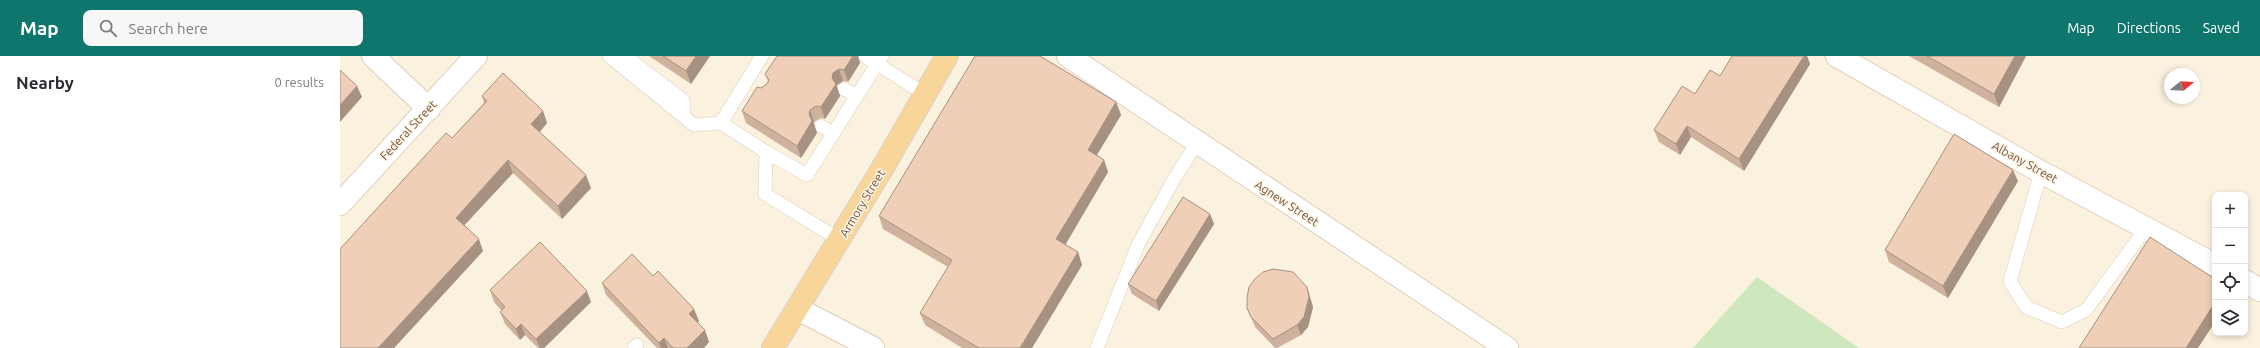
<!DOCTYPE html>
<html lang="en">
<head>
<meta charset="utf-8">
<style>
  :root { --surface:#fff; --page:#f7f7f7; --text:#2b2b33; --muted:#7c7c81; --line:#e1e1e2; --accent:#0f766e }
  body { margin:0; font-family:Ubuntu,sans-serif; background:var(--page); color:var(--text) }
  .controls { position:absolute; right:12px; bottom:12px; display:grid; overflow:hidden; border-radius:8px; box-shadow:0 2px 6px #0003 }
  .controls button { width:36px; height:36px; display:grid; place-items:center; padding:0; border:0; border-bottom:1px solid var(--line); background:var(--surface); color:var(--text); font:20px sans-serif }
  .compass { position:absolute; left:1824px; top:12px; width:36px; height:36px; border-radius:50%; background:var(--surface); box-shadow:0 2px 6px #0003; rotate:72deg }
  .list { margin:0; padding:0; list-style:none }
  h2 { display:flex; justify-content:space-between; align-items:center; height:52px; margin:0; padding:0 16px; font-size:17px }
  h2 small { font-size:13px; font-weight:400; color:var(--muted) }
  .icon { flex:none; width:22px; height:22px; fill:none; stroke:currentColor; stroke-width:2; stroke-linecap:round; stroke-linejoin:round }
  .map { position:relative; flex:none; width:1920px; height:292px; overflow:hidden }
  header { display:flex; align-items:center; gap:24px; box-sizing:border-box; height:56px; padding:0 20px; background:var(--accent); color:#fff }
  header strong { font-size:19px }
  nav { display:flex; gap:22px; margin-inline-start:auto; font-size:14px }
  .search { width:280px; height:36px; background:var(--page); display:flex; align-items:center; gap:10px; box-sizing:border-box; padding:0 14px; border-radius:8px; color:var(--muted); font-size:15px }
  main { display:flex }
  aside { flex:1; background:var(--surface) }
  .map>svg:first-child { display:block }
  .green { fill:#cfe7bf }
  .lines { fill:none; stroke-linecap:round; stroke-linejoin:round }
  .service-casing { stroke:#decdbc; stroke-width:14 }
  .minor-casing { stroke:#decdbc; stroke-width:24 }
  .tertiary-casing { stroke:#decdbc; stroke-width:24 }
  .secondary-casing { stroke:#e3ceba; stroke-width:24 }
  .primary-casing { stroke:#dad3cf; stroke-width:24 }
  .service { stroke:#fff; stroke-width:13 }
  .minor { stroke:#fff; stroke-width:22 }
  .tertiary { stroke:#fff; stroke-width:22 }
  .secondary { stroke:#fff; stroke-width:22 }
  .primary { stroke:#f8d699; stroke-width:22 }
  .wall { fill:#ceb29e }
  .shaded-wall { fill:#a79181 }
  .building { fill:#efcfb8; stroke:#a79181 }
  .labels { text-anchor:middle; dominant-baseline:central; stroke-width:3; stroke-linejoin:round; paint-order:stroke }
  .street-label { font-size:12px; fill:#705748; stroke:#fef5e5 }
</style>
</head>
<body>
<header>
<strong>Map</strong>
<div class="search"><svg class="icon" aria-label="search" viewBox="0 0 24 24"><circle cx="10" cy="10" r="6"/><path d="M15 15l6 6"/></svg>Search here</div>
<nav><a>Map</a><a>Directions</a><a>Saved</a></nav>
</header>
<main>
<aside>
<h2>Nearby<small>0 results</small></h2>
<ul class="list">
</ul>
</aside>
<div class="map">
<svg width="1920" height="292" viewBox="0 0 1920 292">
  <rect width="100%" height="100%" fill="#fbf1df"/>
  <path class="green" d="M1417,221L1519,292H1353Z"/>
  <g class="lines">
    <g class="service-casing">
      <g id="service">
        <path d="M269,0L354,69L381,67"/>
        <path d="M285,0L343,44L344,60"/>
        <path d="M422,0L381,67L426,96"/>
        <path d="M525,0L537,8L542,0"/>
        <path d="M504,33L517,40"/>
        <path d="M481,70L493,77"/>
        <path d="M1701,116L1670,225L1686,251L1722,266L1746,254L1807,171"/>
        <path d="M500,184L425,138L426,96L467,119L537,8L585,38"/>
        <path d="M294,292L297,289"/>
        <path d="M757,292L798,189L834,123L857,87"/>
      </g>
    </g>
    <g class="minor-casing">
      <g id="minor">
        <path d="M33,0L89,53"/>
        <path d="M728,0L1167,292"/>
        <path d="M458,253L533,292"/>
      </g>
    </g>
    <g class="tertiary-casing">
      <path id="tertiary" d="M0,148L136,0"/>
    </g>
    <g class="secondary-casing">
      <g id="secondary">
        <path d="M1497,0L1701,116L1875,209"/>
        <path d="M1905,225L1920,234"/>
      </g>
    </g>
    <g class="primary-casing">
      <path id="primary" d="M433,292L542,113L607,0"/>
    </g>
    <use href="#service" class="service"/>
    <use href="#minor" class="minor"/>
    <use href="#tertiary" class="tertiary"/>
    <use href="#secondary" class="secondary"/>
    <use href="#primary" class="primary"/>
  </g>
  <g class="wall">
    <path d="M309,0H370L351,28Z"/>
    <path d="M437,0H518L520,7L508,26L503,25L497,29V31L500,40L485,63L481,62L474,66V68L477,77L461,102L406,67L402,55L421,32L427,28L428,25L425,18Z"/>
    <path d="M1392,0H1467L1470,8L1404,115L1351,81L1340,99L1319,86L1314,74L1355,38L1380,20Z"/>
    <path d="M1569,0H1686L1659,51Z"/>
    <path d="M142,40L203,55L207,67L200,76L251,132L222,163L173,117L124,169L143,195L54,292H0V193L112,82L144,47Z"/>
    <path d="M776,46L781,59L757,99L764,104L768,116L725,189L738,196L742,209L692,292H622L585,269L580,257L608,211L543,173L539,160Z"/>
    <path d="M1678,125L1608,242L1549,206L1545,194Z"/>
    <path d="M870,158L874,168L819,255L792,238L788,228Z"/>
    <path d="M313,220L359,265L357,266L369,286L364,292H317L266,239L262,227Z"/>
    <path d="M967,231L973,251L968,271L961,279L937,292H935L915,271L907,252Z"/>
    <path d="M150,234L251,246L204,292H198L185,279L180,284L165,268L160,256L162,255L154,246Z"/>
  </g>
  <g class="shaded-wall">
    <path d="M356,0H370L351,28L346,15Z"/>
    <path d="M513,0H518L520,7L508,26L504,14Z"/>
    <path d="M1464,0H1467L1470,8L1404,115L1399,103Z"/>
    <path d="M1675,0H1686L1659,51L1654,38Z"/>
    <path d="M499,13L503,25L497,29V31L500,40L485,63L481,51L493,17Z"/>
    <path d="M17,30L22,41L0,66V49Z"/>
    <path d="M776,46L781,59L752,107L748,94Z"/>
    <path d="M470,54L474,66V68L477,77L461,102L457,90Z"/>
    <path d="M203,55L207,67L196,80L191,68Z"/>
    <path d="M1347,70L1351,81L1340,99L1336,88Z"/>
    <path d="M168,104L173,117L120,174L116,162Z"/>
    <path d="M764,104L768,116L721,196L716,183Z"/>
    <path d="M1673,114L1678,125L1608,242L1603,230Z"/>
    <path d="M246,119L251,132L222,163L218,150Z"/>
    <path d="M870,158L874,168L819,255L816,245Z"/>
    <path d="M139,183L143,195L54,292H38Z"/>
    <path d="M738,196L742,209L692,292H680Z"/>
    <path d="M967,231L973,251L968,271L961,279L957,269Z"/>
    <path d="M247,235L251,246L204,292H200L196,283Z"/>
    <path d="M1875,246V266L1858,292H1846Z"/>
    <path d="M354,253L359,265L353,270L349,258Z"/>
    <path d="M181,268L185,279L180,284L176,273Z"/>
    <path d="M365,274L369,286L364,292H347Z"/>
    <path d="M324,282L328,292H321L319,287Z"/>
  </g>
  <g class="building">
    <path d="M323,0H356L346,15Z"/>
    <path d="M437,0H513L504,14L499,13L493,17L492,22L496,28L481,51L476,50L470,54L469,58L472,65L457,90L402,55L417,31L421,32L427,28L429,24L425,18Z"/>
    <path d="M635,0H700L776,46L748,94L764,104L716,183L738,196L680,292H639L580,257L612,204L539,160Z"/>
    <path d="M1392,0H1464L1399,103L1347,70L1336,88L1314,74L1342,30L1355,38L1370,14L1380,20Z"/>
    <path d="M1587,0H1675L1654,38Z"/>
    <path d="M0,14L17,30L0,49Z"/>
    <path d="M163,17L203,55L191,68L246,119L218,150L168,104L116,162L139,183L38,292H1L0,291V193L106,77L112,82L147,45L142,40Z"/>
    <path d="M1614,78L1673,114L1603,230L1545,194Z"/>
    <path d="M843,141L870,158L816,245L788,228Z"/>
    <path d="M1810,181L1875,223V246L1846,292H1739Z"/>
    <path d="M200,186L247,235L196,283L181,268L176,273L160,256L165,251L150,234Z"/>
    <path d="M292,198L313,220L318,215L354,253L349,258L365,274L347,292H333L324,282L319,287L262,227Z"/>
    <path d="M933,213L953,216L967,231L969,241L964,261L957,269L933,283L911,261L907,252V242L909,231L915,223L923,216Z"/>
  </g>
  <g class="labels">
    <g class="street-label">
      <text transform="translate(68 74) rotate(-47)">Federal Street</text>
      <text transform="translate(1685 106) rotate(29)">Albany Street</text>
      <text transform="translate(522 147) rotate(-59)">Armory Street</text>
      <text transform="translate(947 147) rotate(33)">Agnew Street</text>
    </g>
  </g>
</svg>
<div class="controls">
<button>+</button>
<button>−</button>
<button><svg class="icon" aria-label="locate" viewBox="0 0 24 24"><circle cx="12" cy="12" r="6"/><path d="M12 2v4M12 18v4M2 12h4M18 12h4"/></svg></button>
<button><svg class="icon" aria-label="layers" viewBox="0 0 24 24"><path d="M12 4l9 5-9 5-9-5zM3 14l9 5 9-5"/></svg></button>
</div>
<svg class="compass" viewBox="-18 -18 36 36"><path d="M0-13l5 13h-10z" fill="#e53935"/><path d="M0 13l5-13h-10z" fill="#7c7c81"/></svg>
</div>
</main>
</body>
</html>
